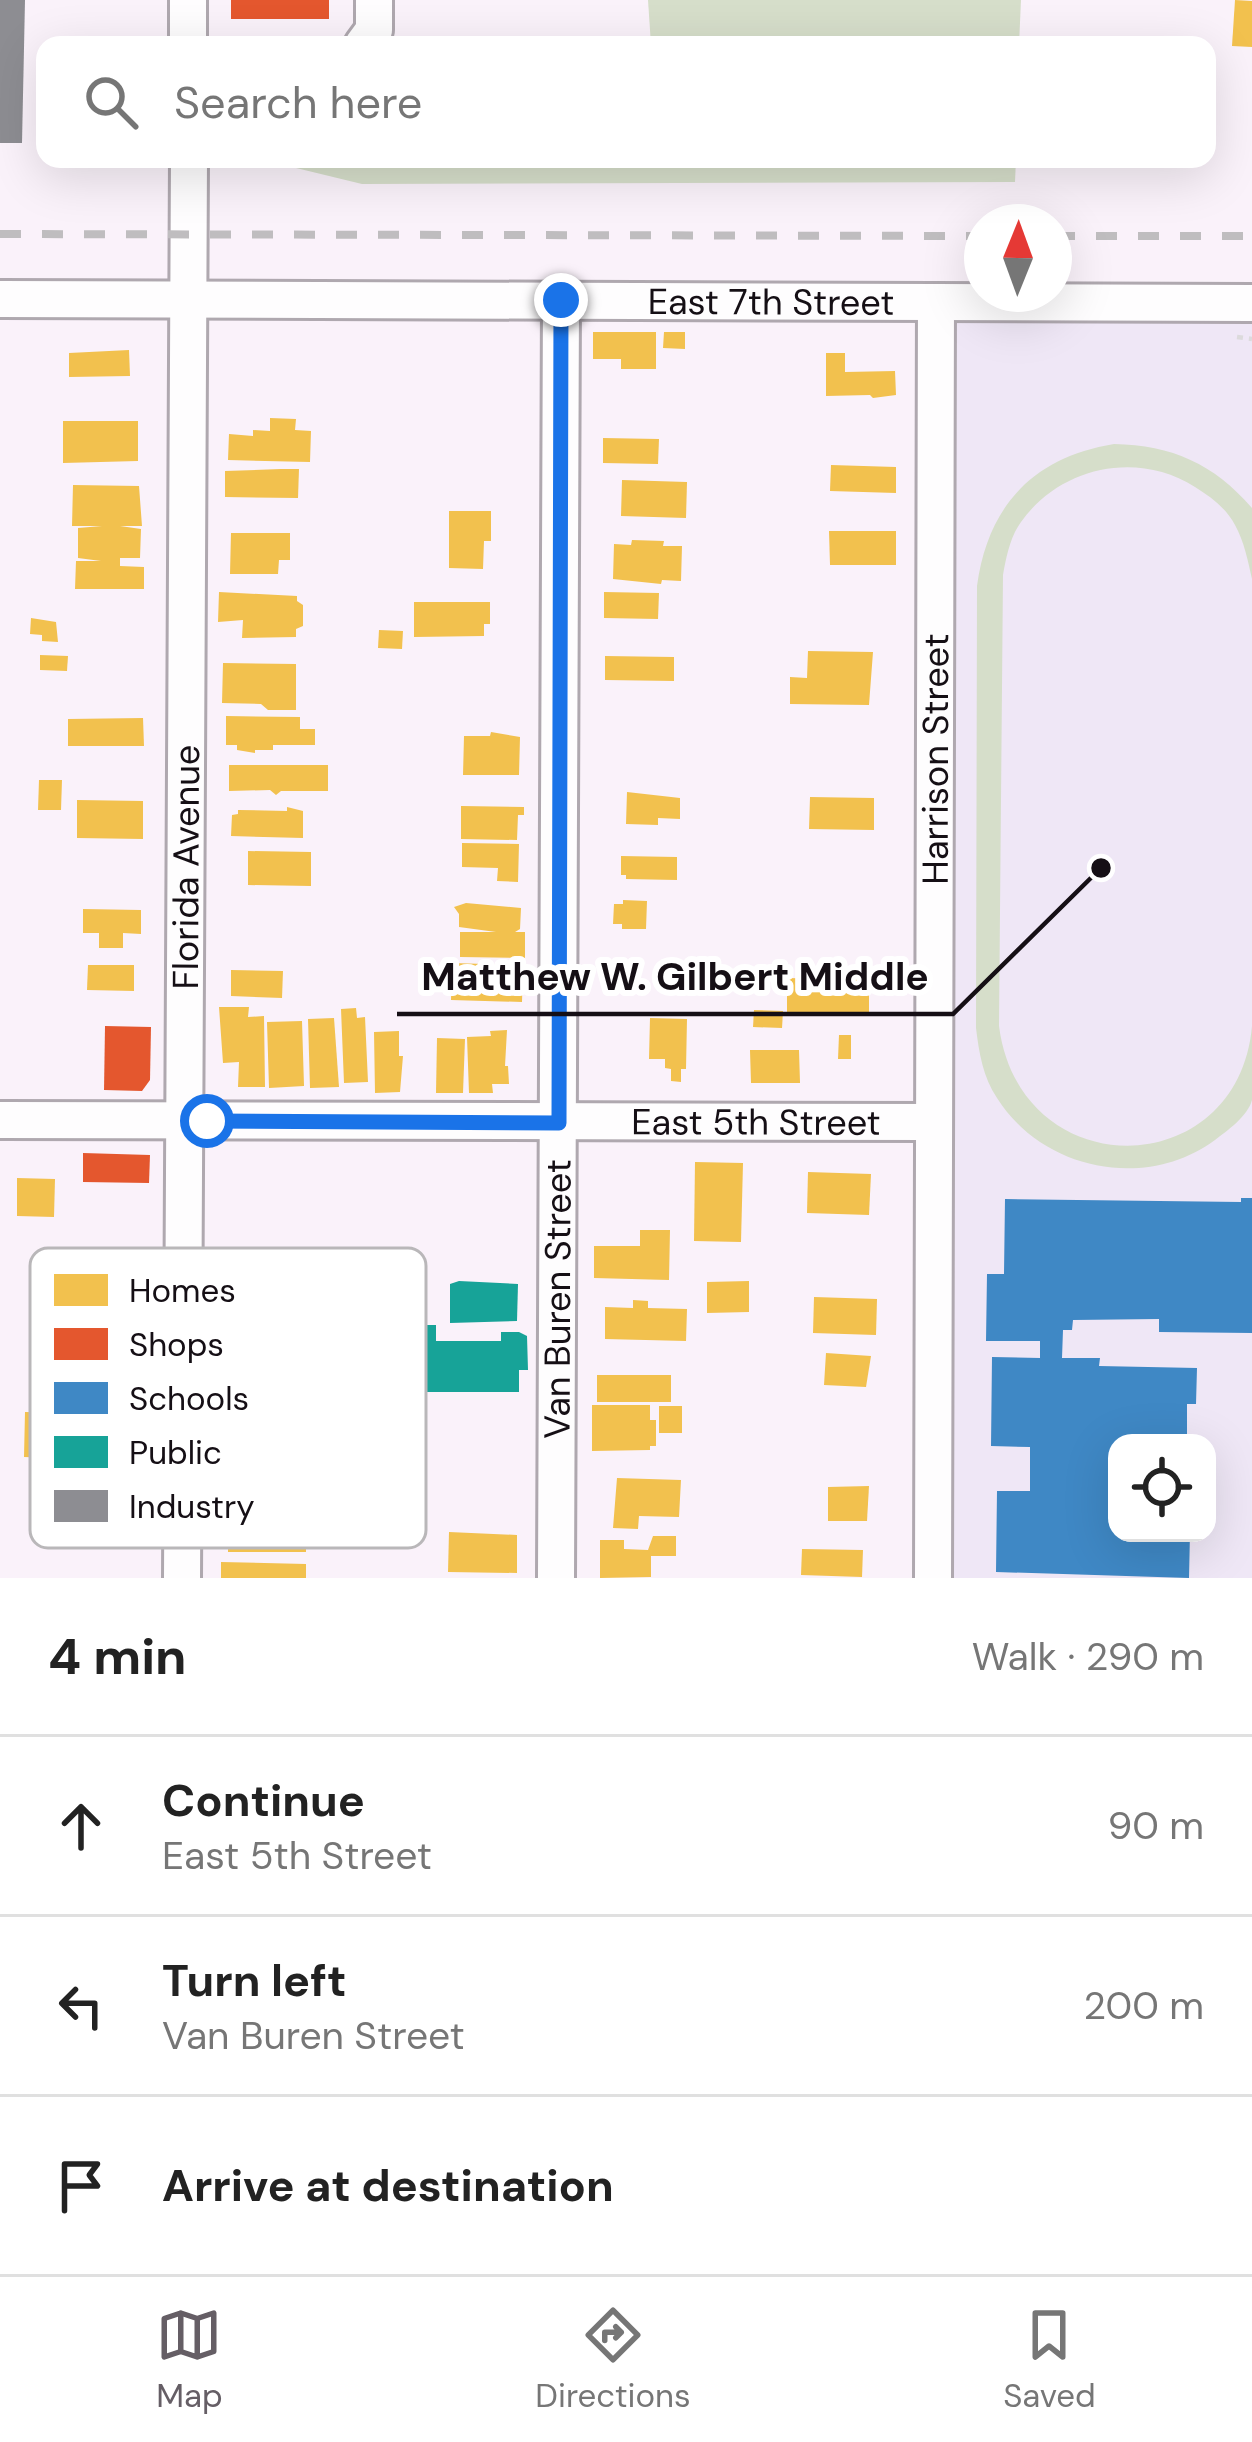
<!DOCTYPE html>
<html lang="en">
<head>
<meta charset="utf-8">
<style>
  :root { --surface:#fff; --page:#f6f6f6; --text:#222; --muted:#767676; --line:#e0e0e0; --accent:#655e65 }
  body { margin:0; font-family:"DM Sans",sans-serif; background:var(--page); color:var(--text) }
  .controls { position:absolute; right:36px; bottom:36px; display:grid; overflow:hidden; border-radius:24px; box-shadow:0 12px 48px #0002 }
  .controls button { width:108px; height:108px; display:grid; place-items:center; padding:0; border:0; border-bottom:3px solid var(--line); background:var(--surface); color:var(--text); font:60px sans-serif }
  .compass { position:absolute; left:964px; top:204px; width:108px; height:108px; border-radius:50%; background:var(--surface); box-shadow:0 12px 48px #0002; rotate:1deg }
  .stop { position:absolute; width:36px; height:36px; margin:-27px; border:9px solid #1a73e8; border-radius:50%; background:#fff }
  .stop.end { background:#1a73e8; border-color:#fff; box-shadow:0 3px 12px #0008 }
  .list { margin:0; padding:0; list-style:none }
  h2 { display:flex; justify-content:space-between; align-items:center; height:156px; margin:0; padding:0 48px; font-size:51px }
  h2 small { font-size:39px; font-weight:400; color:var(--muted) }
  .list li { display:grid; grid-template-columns:78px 1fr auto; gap:36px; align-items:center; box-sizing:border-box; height:180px; padding:0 48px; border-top:3px solid var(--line) }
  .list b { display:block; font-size:45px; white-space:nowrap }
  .list p { margin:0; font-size:39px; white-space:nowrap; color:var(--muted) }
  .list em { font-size:39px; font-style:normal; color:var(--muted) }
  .icon { flex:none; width:66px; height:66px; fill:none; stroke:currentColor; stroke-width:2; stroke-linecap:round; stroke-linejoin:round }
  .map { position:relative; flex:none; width:1252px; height:1578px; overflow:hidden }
  .search { position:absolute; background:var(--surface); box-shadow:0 12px 48px #0002; left:36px; right:36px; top:36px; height:132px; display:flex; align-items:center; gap:30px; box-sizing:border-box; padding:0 42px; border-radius:24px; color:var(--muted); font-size:45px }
  .sheet { height:696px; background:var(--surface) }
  nav { display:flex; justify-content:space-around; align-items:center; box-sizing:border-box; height:168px; border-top:3px solid var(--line); background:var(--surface); font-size:33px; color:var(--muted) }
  nav a { display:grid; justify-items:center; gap:6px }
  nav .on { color:var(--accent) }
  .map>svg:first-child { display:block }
  .education { fill:#efe7f6; fill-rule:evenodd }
  .green { fill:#d6deca }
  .homes { fill:#f2c14e }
  .shops { fill:#e4572e }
  .schools { fill:#3f88c5 }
  .public { fill:#17a398 }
  .industry { fill:#8d8d92 }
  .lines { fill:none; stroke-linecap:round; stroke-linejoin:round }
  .minor-casing { stroke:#afa8af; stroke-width:42 }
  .path { stroke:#dcdadc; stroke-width:4.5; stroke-dasharray:6 6; stroke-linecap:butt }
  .minor { stroke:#fefdfe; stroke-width:36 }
  .rail { stroke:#bfbdbf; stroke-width:8; stroke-dasharray:21 21; stroke-linecap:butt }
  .route { stroke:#1a73e8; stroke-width:15 }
  .labels { text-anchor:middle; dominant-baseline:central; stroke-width:12; stroke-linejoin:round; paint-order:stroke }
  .street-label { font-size:36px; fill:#150f15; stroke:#fff }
  .key { fill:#fff; stroke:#b9b7b9; stroke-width:3 }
  .key-label { font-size:33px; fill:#150f15 }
  .leader { fill:none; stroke:#150f15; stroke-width:4.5 }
  .callout-dot { fill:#150f15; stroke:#fff; stroke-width:4.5 }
  .callout-label { font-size:39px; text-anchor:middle; font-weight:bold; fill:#150f15; stroke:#fff; stroke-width:12; stroke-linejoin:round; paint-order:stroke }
</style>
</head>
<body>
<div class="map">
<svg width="1252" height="1578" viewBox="0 0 1252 1578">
  <rect width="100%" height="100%" fill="#faf2fa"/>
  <path class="education" d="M953,283H982V294H1054V284L1252,285V1578H947ZM1117,1443H1207V1533H1117Z"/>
  <g class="green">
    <path d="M648,0H1021L1019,45H651Z"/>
    <path d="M259,159H1016L1015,182L362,184Z"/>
    <path d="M1114,444C1172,445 1214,464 1252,508V579C1248,561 1244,541 1235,525C1226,508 1211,497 1195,487C1137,450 1060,467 1021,522C1010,537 1006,558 1003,575L999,1026C1020,1187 1238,1184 1252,1026C1252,1049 1252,1079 1252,1100C1248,1116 1227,1131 1215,1140C1146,1191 1043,1171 997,1098C983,1077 979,1053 976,1028L977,586C988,505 1034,457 1114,444Z"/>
  </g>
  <g class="homes">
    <path d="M1235,0L1252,1V47L1232,46Z"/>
    <path d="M593,332H656V369H621V359H593Z"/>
    <path d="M664,332H685V349L663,348Z"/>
    <path d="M129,350L130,376L69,377V353Z"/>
    <path d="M826,353H845V372L895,371L896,395L873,398L870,395L826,396Z"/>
    <path d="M270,418L296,419L295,430L311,431L310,462L228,460L229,434L253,436V430L270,431Z"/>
    <path d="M63,421H138V461L63,463Z"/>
    <path d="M603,438L659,439L658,464L603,463Z"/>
    <path d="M831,465L896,467V493L830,491Z"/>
    <path d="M281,469H299L298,498L225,497V471Z"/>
    <path d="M622,480L687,482L686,518L621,516Z"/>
    <path d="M73,485L139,486L142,526H120L141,529L140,558H120V566L144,567V589H75L76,561H101L78,558V528L102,526H72Z"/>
    <path d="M449,511H491V541H484L483,569L449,568Z"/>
    <path d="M829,531H896V565H830Z"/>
    <path d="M231,533H290V560H279L278,574H230Z"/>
    <path d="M632,540L664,541L663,546H682L681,581L662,580L661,584L613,579L614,544L631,545Z"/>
    <path d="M219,592L297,596V601L303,605V626L296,629V637L242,638L243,620L218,622Z"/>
    <path d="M604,592L659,593L658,619L604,618Z"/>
    <path d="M414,602H490V624H484V636L414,637Z"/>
    <path d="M31,618L56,622L58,642L42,641V635L30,634Z"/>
    <path d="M379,630L403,631L402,649L378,648Z"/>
    <path d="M808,651L873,652L869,705L790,704V677L807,678Z"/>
    <path d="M40,655L68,656L67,671L40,670Z"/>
    <path d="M605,656L674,657V681L605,680Z"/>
    <path d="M223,663L296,664V710H268L261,704L222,703Z"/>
    <path d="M226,716L300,717V729H315V745H273V750H255V753L237,750V745H226Z"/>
    <path d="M143,718L144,746H68V719Z"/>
    <path d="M491,732L520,737L519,775H463L464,736H490Z"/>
    <path d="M229,765H328V791H281L276,795L270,790L229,791Z"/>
    <path d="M39,780H62L61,810H38Z"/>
    <path d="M627,792L680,798V819L658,818V825L626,824Z"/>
    <path d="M810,797L874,798V830L809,829Z"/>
    <path d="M77,800L143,801V839L77,838Z"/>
    <path d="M461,806L524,807V815H518L517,840L461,839Z"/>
    <path d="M287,807L303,811V838L231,836L232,815L238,814V810L287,811Z"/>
    <path d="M462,843L519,844L518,882L497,881L498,868L462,867Z"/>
    <path d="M248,851L311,852V886L248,885Z"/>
    <path d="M621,856L677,857V880L626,879V875H621Z"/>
    <path d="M623,900L647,901L646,929H622V924H613L614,904H623Z"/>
    <path d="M466,903L521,908L520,929L515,932H525V958L460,957V932H496L459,927V914L454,907Z"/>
    <path d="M83,909L141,910V934L123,933V948H99V933H83Z"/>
    <path d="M452,963L523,965L522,1002L451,1000Z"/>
    <path d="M88,965H134V991L87,990Z"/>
    <path d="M231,970L283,971L282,998L231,996Z"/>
    <path d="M787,978L869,980V1016L787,1014Z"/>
    <path d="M219,1007H249L248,1017L264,1016L265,1087H238L239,1062L223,1063Z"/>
    <path d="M356,1008L357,1018L365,1017L368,1082L344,1083L341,1009Z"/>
    <path d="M754,1010L783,1011L782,1028L753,1027Z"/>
    <path d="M334,1018L339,1087L310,1088L308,1019Z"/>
    <path d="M650,1018L687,1019L686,1069H681V1082L671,1081V1069L665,1068V1059H649Z"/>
    <path d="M302,1021L304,1086L269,1088L267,1022Z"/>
    <path d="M507,1030L505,1066H508L509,1084H492L493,1093H469L467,1037L491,1036L490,1031Z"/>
    <path d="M399,1031V1056H403L400,1092L375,1093L374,1032Z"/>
    <path d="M839,1035H851V1059H838Z"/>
    <path d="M437,1038L465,1039L463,1093H436Z"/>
    <path d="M750,1050H799L800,1083H751Z"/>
    <path d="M695,1162L743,1163L741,1242L694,1241Z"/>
    <path d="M808,1172L871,1174L869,1215L807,1213Z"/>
    <path d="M17,1178L55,1179L54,1217L17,1216Z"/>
    <path d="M640,1230H670L669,1280L594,1278V1246H640Z"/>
    <path d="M749,1281V1312L707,1313V1282Z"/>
    <path d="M814,1297L877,1299L876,1335L813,1333Z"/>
    <path d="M633,1300L648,1301V1308L687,1309L686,1341L605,1339V1307L633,1308Z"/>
    <path d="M826,1353L871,1356L866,1387L824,1385Z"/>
    <rect x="597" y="1375" width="74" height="27"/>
    <path d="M592,1405H650V1420H656V1446H650V1450L592,1451Z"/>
    <rect x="659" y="1406" width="23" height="27"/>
    <path d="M25,1412L120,1414L118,1466L78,1465V1462L51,1458L24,1457Z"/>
    <path d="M617,1478L681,1480L679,1517L639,1516L638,1529L613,1528Z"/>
    <path d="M869,1486L867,1521H828V1487Z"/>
    <rect x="228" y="1530" width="78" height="22"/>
    <path d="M449,1532L517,1535V1573L448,1572Z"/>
    <path d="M653,1536H676V1556H651V1577L600,1578V1540H624V1549L648,1550Z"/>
    <path d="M802,1549L863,1550L862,1577L801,1575Z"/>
    <path d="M221,1562L306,1564V1578H221Z"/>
  </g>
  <g class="shops">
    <rect x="231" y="0" width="98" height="19"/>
    <path d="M105,1026L151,1027L150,1080L142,1091L104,1090Z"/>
    <path d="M83,1153L150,1155L149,1183L83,1182Z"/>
  </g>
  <path class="schools" d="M1241,1198H1252V1333L1159,1332V1319L1073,1320L1072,1330H1063L1062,1358H1100L1099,1366L1197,1368L1196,1404H1187V1443H1117V1533H1190L1189,1578L996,1572L997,1491H1030V1447L991,1446L992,1357L1040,1358V1341H986L987,1274H1004L1005,1199L1241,1202Z"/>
  <g class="public">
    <path d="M459,1281L518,1284L517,1321L450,1323V1284Z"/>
    <path d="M388,1325H436V1341H501V1332H519L527,1336L528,1370H519V1392H391Z"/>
  </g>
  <path class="industry" d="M0,0H25L22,143H0Z"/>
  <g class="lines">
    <g class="minor-casing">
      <g id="minor">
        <path d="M188,0V45"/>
        <path d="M363,45L374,30V0"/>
        <path id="s1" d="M0,299L1252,303"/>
        <path id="s2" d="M0,1120L934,1122"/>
        <path id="s3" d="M182,1578L189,159"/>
        <path id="s4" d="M556,1578L561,300"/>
        <path id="s5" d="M933,1578L936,302"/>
      </g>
    </g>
    <path class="path" d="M1237,337L1252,339"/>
    <use href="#minor" class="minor"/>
    <g class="rail">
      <path d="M0,234L982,236"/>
      <path d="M1054,236H1252"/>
    </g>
  </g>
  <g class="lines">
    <path class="route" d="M207,1121L559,1123L561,300"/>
  </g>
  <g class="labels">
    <g class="street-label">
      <text stroke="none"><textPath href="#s1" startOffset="771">East 7th Street</textPath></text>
      <text stroke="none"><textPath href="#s5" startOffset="819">Harrison Street</textPath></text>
      <text stroke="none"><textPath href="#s3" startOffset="711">Florida Avenue</textPath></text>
      <text stroke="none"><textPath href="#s2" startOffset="756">East 5th Street</textPath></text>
      <text stroke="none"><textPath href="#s4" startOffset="279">Van Buren Street</textPath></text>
    </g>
  </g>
  <rect x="30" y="1248" width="396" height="300" rx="18" class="key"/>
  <rect x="54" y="1274" width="54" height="32" fill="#f2c14e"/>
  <rect x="54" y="1328" width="54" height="32" fill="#e4572e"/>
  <rect x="54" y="1382" width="54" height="32" fill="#3f88c5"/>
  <rect x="54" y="1436" width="54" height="32" fill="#17a398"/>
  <rect x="54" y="1490" width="54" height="32" fill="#8d8d92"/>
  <g class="key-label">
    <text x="129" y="1302">Homes</text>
    <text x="129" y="1356">Shops</text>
    <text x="129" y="1410">Schools</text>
    <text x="129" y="1464">Public</text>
    <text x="129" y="1518">Industry</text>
  </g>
  <path class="leader" d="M1101 868L953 1014H397"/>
  <circle class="callout-dot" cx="1101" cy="868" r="12"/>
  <g class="callout-label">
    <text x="675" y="990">Matthew W. Gilbert Middle</text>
  </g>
</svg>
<div class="controls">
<button><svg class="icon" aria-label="locate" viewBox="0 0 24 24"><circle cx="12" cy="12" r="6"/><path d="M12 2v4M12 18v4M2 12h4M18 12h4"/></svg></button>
</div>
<svg class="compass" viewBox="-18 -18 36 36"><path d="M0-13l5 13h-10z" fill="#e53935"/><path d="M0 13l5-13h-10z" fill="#767676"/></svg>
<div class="stop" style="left:207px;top:1121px"></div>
<div class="stop end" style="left:561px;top:300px"></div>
<div class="search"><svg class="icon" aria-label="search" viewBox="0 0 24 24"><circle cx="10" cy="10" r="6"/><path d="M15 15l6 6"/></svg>Search here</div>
</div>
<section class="sheet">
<h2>4 min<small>Walk · 290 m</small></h2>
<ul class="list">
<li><svg class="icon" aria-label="ahead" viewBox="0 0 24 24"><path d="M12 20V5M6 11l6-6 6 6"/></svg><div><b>Continue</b><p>East 5th Street</p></div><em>90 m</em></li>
<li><svg class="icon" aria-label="left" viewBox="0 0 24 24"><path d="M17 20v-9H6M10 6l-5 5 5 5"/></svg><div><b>Turn left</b><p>Van Buren Street</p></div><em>200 m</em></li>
<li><svg class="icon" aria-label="arrive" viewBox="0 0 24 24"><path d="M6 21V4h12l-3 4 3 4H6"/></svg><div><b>Arrive at destination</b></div></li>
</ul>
</section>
<nav>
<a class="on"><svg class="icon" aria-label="map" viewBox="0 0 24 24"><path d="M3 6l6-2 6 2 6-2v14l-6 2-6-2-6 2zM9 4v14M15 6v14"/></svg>Map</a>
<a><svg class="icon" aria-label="directions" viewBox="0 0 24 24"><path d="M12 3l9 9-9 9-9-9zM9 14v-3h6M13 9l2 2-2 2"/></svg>Directions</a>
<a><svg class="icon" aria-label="saved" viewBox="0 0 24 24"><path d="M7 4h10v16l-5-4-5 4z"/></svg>Saved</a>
</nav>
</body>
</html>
